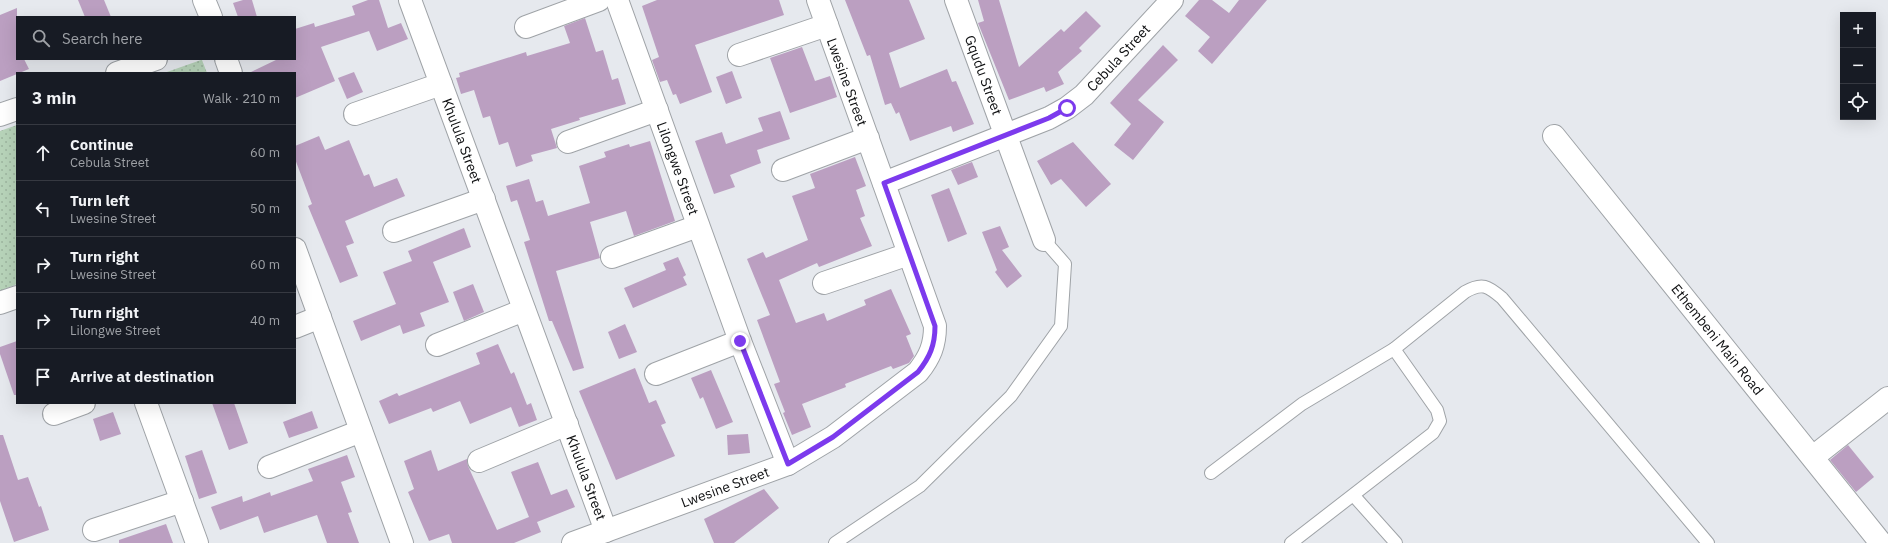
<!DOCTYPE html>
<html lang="en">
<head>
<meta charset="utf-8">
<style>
  :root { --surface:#171b24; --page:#20242c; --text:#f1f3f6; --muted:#9ea1a6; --line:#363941 }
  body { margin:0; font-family:"IBM Plex Sans",sans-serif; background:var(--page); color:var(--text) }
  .controls { position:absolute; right:12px; top:12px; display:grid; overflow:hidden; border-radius:0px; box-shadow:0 4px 16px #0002 }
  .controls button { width:36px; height:36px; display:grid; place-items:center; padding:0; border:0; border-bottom:1px solid var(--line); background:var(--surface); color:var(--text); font:20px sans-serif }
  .stop { position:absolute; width:12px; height:12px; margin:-9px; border:3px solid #7c3aed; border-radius:50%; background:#fff }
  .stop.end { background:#7c3aed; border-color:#fff; box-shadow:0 1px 4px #0008 }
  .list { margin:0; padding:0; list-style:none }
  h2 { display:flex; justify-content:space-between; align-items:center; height:52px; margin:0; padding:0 16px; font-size:17px }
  h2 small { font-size:13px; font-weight:400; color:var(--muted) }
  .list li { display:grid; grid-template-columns:26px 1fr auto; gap:12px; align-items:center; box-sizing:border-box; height:56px; padding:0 16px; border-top:1px solid var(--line) }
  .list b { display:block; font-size:15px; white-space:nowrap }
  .list p { margin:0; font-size:13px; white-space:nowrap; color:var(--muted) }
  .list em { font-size:13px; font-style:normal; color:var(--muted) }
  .icon { flex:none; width:22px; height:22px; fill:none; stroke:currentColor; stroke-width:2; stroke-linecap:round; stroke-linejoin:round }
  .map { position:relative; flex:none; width:1888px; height:543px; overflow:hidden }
  .search { position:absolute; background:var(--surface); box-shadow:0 4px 16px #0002; left:16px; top:16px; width:280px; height:44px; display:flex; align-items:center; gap:10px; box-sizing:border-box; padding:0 14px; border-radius:0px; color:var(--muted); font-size:15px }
  .panel { position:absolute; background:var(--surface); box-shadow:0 4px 16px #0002; left:16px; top:72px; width:280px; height:332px; border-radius:0px }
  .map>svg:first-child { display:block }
  .grass { fill:url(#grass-dots) }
  .building { fill:#bb9fc1 }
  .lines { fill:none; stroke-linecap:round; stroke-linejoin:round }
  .service-casing { stroke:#9fa3a7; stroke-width:14 }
  .minor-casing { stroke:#9fa3a7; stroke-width:24 }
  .service { stroke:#fff; stroke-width:12 }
  .minor { stroke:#fff; stroke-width:22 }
  .route { stroke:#7c3aed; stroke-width:5 }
  .labels { text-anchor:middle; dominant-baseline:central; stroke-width:4; stroke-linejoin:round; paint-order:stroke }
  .street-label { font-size:14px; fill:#0e0f11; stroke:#fff }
</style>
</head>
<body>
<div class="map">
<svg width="1888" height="543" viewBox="0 0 1888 543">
  <defs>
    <pattern id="grass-dots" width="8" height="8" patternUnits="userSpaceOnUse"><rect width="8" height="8" fill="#b7d3b9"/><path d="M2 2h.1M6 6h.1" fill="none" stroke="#9cb49e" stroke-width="1.8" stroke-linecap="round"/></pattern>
  </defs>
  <rect width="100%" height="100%" fill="#e6e9ee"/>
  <g class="grass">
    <path d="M202,60L207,73H164L201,60Z"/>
    <path d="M17,125V284L0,291V131Z"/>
  </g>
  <g class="building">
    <path d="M78,0H104L111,17H85Z"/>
    <path d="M243,0H252L257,17H238L233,3Z"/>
    <path d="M368,0H379L388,28L401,23L408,39L377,51L369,31L321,47L335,81L295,98V73H249L278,59H295V29L314,23L315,27L355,15L352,6Z"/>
    <path d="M657,0H779L784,15L695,45L712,92L680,104L676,94L673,95L667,80L660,82L652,60L659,57L642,6Z"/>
    <path d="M845,0H909L925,39L889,53L900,88L947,69L952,82L956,81L974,124L953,132L951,126L910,141L899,112L896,114L891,103L885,105L870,55L867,56Z"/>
    <path d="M978,0H999L1019,67L1061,29L1064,32L1086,11L1101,26L1079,48L1082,51L1058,72L1064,84L1046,92L1044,87L1009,100L978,23L984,21Z"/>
    <path d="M1199,0H1212L1229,13L1239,0H1267L1212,64L1198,51L1210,37L1185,16Z"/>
    <path d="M17,8V59H24L29,69L0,81V15Z"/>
    <path d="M585,18L596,52L603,50L612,80L618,78L626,104L579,118L580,120L551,129L557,148L531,155L533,161L516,167L508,142L499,145L490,116L483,118L474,90L461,94L456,78L460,77L459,73L526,52L527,56L570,43L564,26Z"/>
    <path d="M1163,45L1178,60L1138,100L1164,122L1133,160L1114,145L1131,124L1110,103Z"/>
    <path d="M802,47L815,81L830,76L837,97L790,113L770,58Z"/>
    <path d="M732,71L742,98L726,104L716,77Z"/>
    <path d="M354,72L363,92L347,99L338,78Z"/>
    <path d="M780,111L790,139L757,150L761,163L730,175L735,187L714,194L695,141L722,132L726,144L763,131L758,118Z"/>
    <path d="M319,136L325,150L349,140L364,176L369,174L374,187L397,178L405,196L345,221L354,243L346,246L358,276L340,283L308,206L312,204L295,159V146Z"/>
    <path d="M650,141L675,221L634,236L626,211L590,222L600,258L556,271L584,368L573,371L552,321H549L524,242L530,240L517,200L511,202L506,186L529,179L536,202L543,200L548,216L590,203L579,166L606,157L604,152L629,144L630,147Z"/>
    <path d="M1073,142L1111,184L1086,207L1061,179L1051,185L1037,161Z"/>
    <path d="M855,157L866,186L856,190L865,216L860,218L872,246L819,267L817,263L779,280L796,323L824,313L827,321L866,305L864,300L891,289L911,334L906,336L914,356L909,363L893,369L891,366L845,384L846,387L802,404L811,427L792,435L783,413L785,412L774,384L780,382L757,320L770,315L747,259L763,252L766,258L808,240L792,196L815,188L810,174Z"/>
    <path d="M972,162L978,177L958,185L951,170Z"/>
    <path d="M949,188L967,234L948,242L931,195Z"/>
    <path d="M1000,226L1009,247L1002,250L1022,276L1007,288L995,272L997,270L982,232Z"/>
    <path d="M464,228L471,247L433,262L449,302L420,313L425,326L403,334L400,325L361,341L353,321L396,304L383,272L412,261L408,251Z"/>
    <path d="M678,257L686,275L683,277L687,285L633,308L624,288L666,270L663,263Z"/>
    <path d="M473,284L484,312L464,321L453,292Z"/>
    <path d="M625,324L637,352L619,359L608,332Z"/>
    <path d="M17,341V395H14L0,354V347Z"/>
    <path d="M498,344L511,374L514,372L527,405L531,403L537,420L519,427L511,407L470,424L460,401L433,412L431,408L389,424L379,401L397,393L399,396L480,364L476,353Z"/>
    <path d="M635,368L649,403L656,400L666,423L661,425L675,456L616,480L579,391Z"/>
    <path d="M711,370L733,422L716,429L703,397L700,399L691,378Z"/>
    <path d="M212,403H234L248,443L229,450Z"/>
    <path d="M312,411L318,428L289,438L283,422Z"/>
    <path d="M113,412L121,434L100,441L93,419Z"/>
    <path d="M748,434L750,453L728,455L727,435Z"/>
    <path d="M0,435H3L18,480L28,477L39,507L41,506L49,530L14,542L0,501Z"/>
    <path d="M1848,445L1874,477L1856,492L1830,460Z"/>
    <path d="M202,450L217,493L199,499L185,456Z"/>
    <path d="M431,450L438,471L467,459L468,466L497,530L529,517L511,472L538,462L551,495L567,489L575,507L537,522L541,532L514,543H452L449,534L429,541L408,492L414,489L404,461Z"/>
    <path d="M347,455L355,477L341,482L352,512L348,513L359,543H327L317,515L264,533L258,516L220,530L211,507L242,496L243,502L270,492L271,496L313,481L308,469Z"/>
    <path d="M764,489L779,508L734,543H714L704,519Z"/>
    <path d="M166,524L173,543H119V540Z"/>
  </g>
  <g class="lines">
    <g class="service-casing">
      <g id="service">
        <path d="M1211,473L1302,404L1394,349L1465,292C1482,282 1488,286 1502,298L1708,543"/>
        <path d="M1354,496L1396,543"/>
        <path d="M835,543L920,486L1011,396L1061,326L1065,264L1044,240"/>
        <path d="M1291,543L1433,433L1440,421L1437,410L1394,349"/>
      </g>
    </g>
    <g class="minor-casing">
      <g id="minor">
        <path d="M204,0L211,17"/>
        <path id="s1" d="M410,0L606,531"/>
        <path id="s2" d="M617,0L740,341L788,464"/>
        <path id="s3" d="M956,0L1044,240"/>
        <path d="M526,27L599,0"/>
        <path d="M739,55L827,25"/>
        <path d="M226,59L231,73"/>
        <path d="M117,73L156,59"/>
        <path d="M355,114L441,84"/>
        <path d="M0,115L17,109"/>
        <path id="s4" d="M1554,136L1881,543"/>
        <path d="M568,142L657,110"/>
        <path d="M783,170L868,138"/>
        <path id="s5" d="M884,183L1049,118L1067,108L1084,95L1172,0"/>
        <path d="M394,231L484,199"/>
        <path d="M295,249L402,543"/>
        <path d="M612,257L698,226"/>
        <path d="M824,283L909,254"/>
        <path d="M0,303L17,297"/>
        <path d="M295,327L320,317"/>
        <path d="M437,345L524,310"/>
        <path d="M656,374L740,341"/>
        <path d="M146,403L197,543"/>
        <path d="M54,414L84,403"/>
        <path d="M1813,457L1888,398"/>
        <path d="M479,461L567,424"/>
        <path d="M269,467L361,431"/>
        <path d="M94,530L182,501"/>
        <path id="s6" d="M573,543L788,464L833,437L918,372C930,357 935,345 935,326L818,0"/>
      </g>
    </g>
    <use href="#service" class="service"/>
    <use href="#minor" class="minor"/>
  </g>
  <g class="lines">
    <path class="route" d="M740,341L788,464L833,437L918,372C930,357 935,345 935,326L884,183L1049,118L1067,108"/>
  </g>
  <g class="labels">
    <g class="street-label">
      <text stroke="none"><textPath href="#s5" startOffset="270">Cebula Street</textPath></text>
      <text stroke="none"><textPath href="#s3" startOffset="80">Gqudu Street</textPath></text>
      <text transform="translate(847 82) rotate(70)">Lwesine Street</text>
      <text stroke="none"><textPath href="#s1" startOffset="150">Khulula Street</textPath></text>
      <text stroke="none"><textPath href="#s2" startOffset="179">Lilongwe Street</textPath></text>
      <text stroke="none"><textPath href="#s4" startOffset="261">Ethembeni Main Road</textPath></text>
      <text stroke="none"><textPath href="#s1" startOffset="509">Khulula Street</textPath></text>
      <text stroke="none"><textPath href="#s6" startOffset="162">Lwesine Street</textPath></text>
    </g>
  </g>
</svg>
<div class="controls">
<button>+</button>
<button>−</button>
<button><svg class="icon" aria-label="locate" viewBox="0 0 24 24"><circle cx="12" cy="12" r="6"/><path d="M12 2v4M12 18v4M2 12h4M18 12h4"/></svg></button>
</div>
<div class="stop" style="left:1067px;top:108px"></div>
<div class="stop end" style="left:740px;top:341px"></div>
<div class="search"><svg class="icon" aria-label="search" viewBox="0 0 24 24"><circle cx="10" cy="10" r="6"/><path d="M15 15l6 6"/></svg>Search here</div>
<section class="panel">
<h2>3 min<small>Walk · 210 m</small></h2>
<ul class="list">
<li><svg class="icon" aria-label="ahead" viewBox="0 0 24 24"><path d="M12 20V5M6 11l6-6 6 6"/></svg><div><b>Continue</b><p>Cebula Street</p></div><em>60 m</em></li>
<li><svg class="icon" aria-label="left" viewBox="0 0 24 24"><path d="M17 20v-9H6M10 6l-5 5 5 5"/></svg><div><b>Turn left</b><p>Lwesine Street</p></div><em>50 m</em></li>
<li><svg class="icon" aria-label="right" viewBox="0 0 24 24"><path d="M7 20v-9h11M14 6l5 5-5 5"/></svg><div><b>Turn right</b><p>Lwesine Street</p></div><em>60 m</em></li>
<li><svg class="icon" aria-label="right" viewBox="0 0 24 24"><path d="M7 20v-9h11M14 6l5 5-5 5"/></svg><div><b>Turn right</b><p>Lilongwe Street</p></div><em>40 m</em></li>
<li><svg class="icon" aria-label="arrive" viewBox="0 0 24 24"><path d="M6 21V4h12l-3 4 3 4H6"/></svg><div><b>Arrive at destination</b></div></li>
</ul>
</section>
</div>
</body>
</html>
